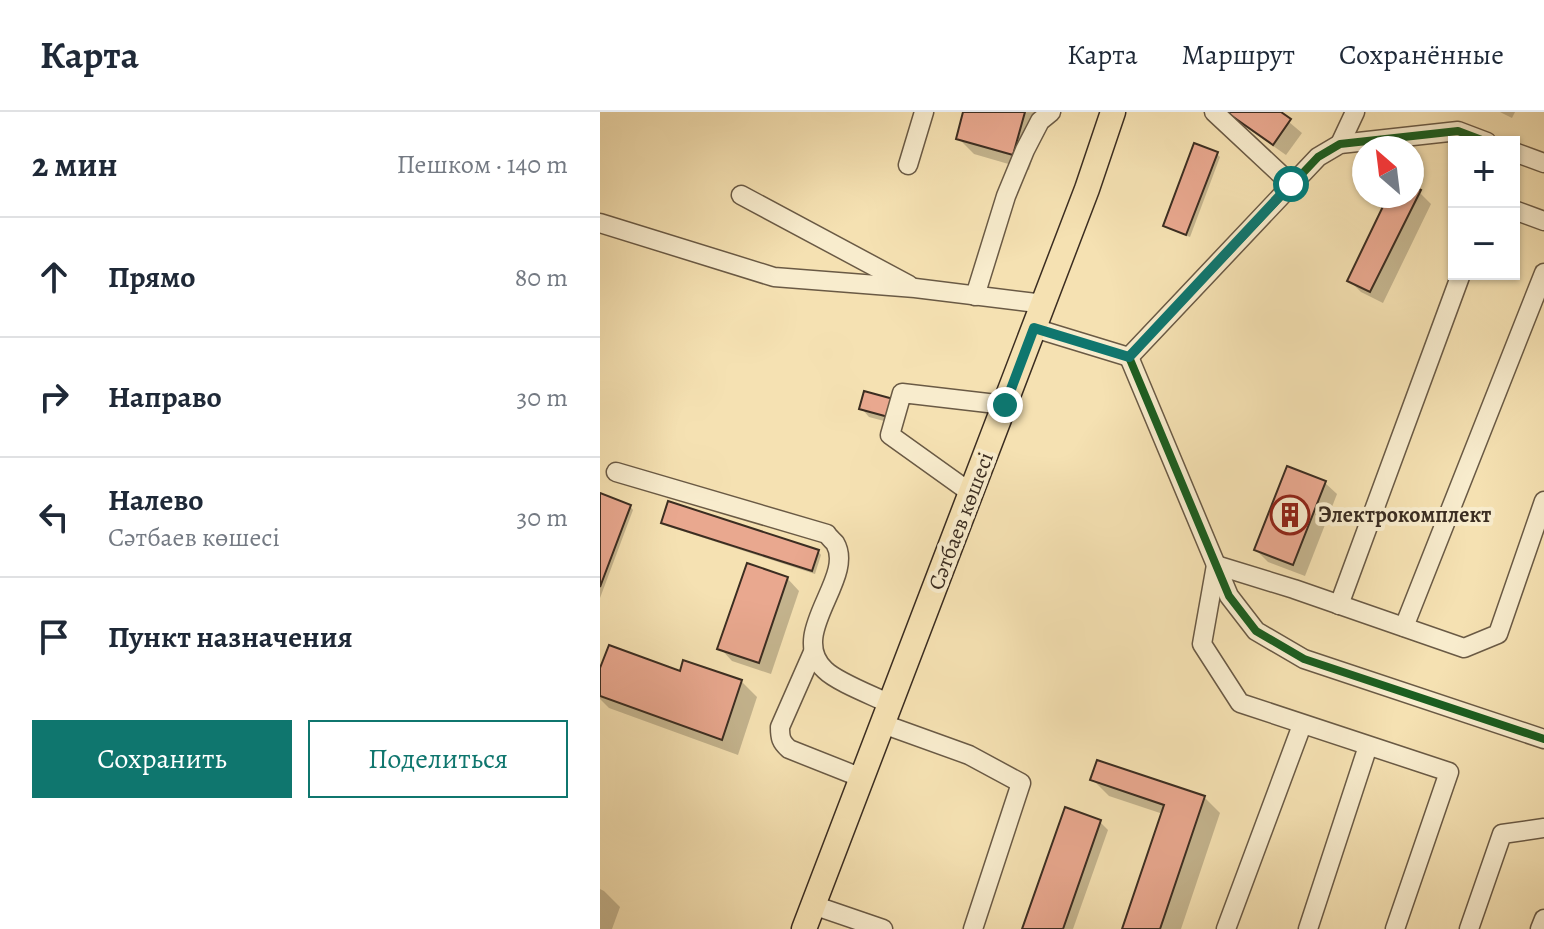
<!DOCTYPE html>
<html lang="ru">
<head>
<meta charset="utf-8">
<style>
  :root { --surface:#fff; --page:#f6f6f7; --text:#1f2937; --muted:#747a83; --line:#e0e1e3; --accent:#0f766e }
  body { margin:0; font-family:Alegreya,serif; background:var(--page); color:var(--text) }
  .controls { position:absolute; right:24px; top:24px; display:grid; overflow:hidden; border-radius:0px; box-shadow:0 2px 6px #0004 }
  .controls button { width:72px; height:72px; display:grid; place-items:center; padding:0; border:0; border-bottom:2px solid var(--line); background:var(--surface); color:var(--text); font:40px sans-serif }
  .compass { position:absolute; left:752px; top:24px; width:72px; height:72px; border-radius:50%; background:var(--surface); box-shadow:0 2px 6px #0004; rotate:332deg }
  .stop { position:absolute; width:24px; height:24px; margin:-18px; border:6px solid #0f766e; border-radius:50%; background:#fff }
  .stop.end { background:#0f766e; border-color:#fff; box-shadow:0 2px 8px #0008 }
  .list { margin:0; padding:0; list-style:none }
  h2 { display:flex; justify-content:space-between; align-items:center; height:104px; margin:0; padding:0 32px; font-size:34px }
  h2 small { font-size:26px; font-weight:400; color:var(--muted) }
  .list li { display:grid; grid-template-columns:52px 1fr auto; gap:24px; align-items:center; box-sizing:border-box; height:120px; padding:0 32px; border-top:2px solid var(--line) }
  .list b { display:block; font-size:30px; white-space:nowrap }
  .list p { margin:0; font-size:26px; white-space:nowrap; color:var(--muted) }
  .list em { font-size:26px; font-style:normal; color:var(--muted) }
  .actions { display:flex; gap:16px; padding:24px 32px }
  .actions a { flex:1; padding:18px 0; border:2px solid var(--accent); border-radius:0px; text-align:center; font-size:28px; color:var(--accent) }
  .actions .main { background:var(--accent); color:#fff }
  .icon { flex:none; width:44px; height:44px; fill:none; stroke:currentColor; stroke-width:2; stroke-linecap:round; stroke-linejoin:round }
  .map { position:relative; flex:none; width:944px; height:817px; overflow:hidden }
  header { display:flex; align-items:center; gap:48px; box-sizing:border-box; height:112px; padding:0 40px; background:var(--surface); border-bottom:2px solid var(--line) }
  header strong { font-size:38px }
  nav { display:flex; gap:44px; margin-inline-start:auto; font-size:28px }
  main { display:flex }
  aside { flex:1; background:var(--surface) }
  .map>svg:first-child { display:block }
  .shadow { fill:#0003 }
  .building { fill:#e9a88f; stroke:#3b2d21; stroke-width:2 }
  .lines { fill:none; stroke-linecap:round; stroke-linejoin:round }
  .minor-casing { stroke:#6a5a45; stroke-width:21 }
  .major-casing { stroke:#3b2d21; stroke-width:27 }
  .minor { stroke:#f8eccd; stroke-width:18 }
  .major { stroke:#f5e1b2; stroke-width:24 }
  .cycleway-casing { stroke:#f8eccd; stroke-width:13 }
  .cycleway { stroke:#1b5e20; stroke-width:8 }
  .route { stroke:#0f766e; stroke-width:10 }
  .labels { text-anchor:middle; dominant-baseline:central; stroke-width:8; stroke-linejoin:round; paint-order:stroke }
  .poi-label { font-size:22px; font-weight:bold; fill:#3b2d21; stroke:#f8eccd; text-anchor:start }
  .street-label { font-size:22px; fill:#3b2d21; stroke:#f8eccd }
</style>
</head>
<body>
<header>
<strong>Карта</strong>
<nav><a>Карта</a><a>Маршрут</a><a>Сохранённые</a></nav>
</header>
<main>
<aside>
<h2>2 мин<small>Пешком · 140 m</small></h2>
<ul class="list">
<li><svg class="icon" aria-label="ahead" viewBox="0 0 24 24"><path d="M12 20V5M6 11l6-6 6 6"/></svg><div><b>Прямо</b></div><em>80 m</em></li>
<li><svg class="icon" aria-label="right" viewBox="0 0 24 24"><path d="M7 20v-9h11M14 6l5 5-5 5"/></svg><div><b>Направо</b></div><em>30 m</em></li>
<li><svg class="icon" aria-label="left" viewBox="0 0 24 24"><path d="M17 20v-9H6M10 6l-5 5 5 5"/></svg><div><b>Налево</b><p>Сәтбаев көшесі</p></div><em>30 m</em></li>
<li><svg class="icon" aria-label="arrive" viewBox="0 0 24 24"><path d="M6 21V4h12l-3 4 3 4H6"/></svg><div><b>Пункт назначения</b></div></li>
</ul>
<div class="actions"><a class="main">Сохранить</a><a>Поделиться</a></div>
</aside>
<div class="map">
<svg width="944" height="817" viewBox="0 0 944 817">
  <rect width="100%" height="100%" fill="#f5e1b2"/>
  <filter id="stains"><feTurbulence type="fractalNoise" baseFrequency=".0025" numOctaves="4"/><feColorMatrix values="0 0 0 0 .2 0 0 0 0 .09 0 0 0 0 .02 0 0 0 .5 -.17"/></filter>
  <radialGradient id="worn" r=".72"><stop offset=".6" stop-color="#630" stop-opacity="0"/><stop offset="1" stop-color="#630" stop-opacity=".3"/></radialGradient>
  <g class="shadow">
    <path d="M366,0H446L429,58L374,42L358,26Z"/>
    <path d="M632,0H677L702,21L686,43L643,13L631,1Z"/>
    <path d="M900,0H915L912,6Z"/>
    <path d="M617,42L620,45L590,125L569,117L565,113Z"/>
    <path d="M812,76L819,80L831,92L783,191L761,180L749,168L791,84H812Z"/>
    <path d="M296,290L299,313L269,305L262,297Z"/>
    <path d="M724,370L737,382L705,464L668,450L656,438Z"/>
    <path d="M0,388L30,394L33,398L0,486Z"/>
    <path d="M63,410L218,439L221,443L215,462L67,414Z"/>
    <path d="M187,466L199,479L171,562L132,549L120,536Z"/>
    <path d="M0,562H81L141,569L157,585L138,643L9,596L0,587Z"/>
    <path d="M493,668L604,685L620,701L581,817H524L563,702L509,684Z"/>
    <path d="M500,710L508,718L473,817H424Z"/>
    <path d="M0,777L4,779L20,795L12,817H0Z"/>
  </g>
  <g class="building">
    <path d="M363,0H425L413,43L356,27Z"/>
    <path d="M630,0H681L691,7L673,33L629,2Z"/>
    <path d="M594,31L618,40L586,123L563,114Z"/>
    <path d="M812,74L821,78L770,180L747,169L788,84H812Z"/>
    <path d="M264,279L297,288L292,306L259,297Z"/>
    <path d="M687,354L726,369L693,453L654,438Z"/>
    <path d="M0,381L31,393L0,475Z"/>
    <path d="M68,389L219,438L212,459L61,411Z"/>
    <path d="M147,451L188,465L159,551L117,537Z"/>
    <path d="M9,533L80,559L83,548L142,568L122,628L0,584V556Z"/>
    <path d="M497,648L605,684L560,817H522L564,693L490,668Z"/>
    <path d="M465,695L501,708L463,817H422Z"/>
  </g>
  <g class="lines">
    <g class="minor-casing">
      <g id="minor">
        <path d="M614,0L691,72"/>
        <path d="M740,32L755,0"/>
        <path d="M914,40L944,51"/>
        <path d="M308,53L324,0"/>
        <path d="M141,83L309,173"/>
        <path d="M914,98L944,109"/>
        <path d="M0,111L174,165L315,176L444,192"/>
        <path d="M375,184L406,84L425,38L440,9L451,0"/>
        <path d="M434,216L529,245"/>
        <path d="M529,245L629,484L656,519L704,547L944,627"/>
        <path d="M529,245L718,45L740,32L858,19L887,30"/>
        <path d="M16,360L227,422C228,424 234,430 235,431C256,466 186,522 225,558C237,570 274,584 290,592"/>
        <path d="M371,381L290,323L302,281L405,293"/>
        <path d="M739,493L861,162"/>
        <path d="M804,515L944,161"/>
        <path d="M213,540L180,615C180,626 181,630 189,637L262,666"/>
        <path d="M283,612L369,643L421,671L373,817"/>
        <path d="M213,793L283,817"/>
        <path d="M626,817L702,613"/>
        <path d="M708,817L768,634"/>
        <path d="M795,817L849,660L640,591L602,532L616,453L694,477L864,536L898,522L944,389"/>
        <path d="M869,817L902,722L944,716"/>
        <path d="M940,817L944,807"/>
      </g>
    </g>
    <g class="major-casing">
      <path id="major" d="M204,817L487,77L513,0"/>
    </g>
    <use href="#minor" class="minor"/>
    <use href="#major" class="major"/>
    <g class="cycleway-casing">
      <path id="cycleway" d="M887,30L858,19L740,32L718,45L529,245L629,484L656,519L704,547L944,627"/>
    </g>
    <use href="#cycleway" class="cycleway"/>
  </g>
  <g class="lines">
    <path class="route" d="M405,293L434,216L529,245L691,72"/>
  </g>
  <defs>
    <g id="building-ring" transform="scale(2)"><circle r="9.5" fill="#f8eccd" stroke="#8f2418" stroke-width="1.5"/><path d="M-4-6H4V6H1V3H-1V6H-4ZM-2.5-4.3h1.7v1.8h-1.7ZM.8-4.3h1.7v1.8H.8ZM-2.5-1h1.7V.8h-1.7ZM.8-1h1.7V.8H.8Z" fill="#8f2418"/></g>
  </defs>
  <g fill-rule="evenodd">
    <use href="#building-ring" x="690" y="403"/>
  </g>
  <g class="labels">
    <g class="poi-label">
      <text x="718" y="403">Электрокомплект</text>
    </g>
    <g class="street-label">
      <text transform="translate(361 409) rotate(-69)">Сәтбаев көшесі</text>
    </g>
  </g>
  <rect width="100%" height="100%" filter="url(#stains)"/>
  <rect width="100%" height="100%" fill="url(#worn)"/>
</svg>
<div class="controls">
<button>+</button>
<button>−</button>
</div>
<svg class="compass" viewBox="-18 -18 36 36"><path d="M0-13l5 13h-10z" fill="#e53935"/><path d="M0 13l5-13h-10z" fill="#747a83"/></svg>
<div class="stop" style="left:691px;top:72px"></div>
<div class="stop end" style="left:405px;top:293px"></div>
</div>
</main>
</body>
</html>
